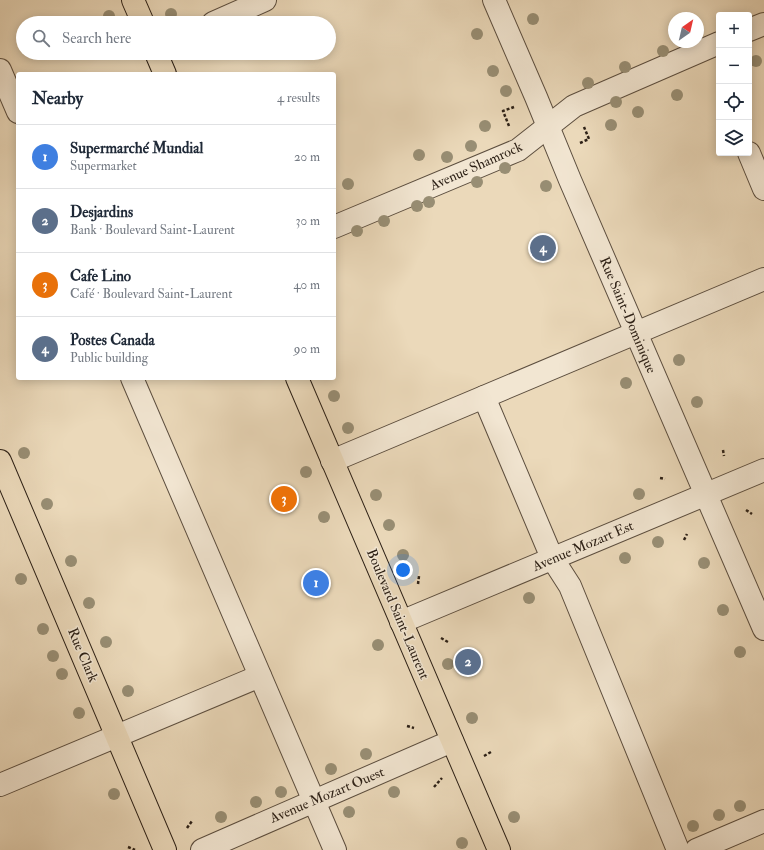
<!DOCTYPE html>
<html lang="en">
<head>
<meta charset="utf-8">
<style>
  :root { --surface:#fff; --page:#f2f2f3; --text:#1f2937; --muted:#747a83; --line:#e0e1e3; --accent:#111827 }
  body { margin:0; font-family:"IM FELL Double Pica",serif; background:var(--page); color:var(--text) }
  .controls { position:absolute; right:12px; top:12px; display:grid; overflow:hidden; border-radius:4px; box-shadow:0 2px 10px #0003 }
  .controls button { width:36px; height:36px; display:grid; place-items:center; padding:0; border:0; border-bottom:1px solid var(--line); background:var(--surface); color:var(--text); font:20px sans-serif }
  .compass { position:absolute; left:668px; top:12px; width:36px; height:36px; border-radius:50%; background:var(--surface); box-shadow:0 2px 10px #0003; rotate:34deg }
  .you { position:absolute; left:403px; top:570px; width:14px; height:14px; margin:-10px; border:3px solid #fff; border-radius:50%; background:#1a73e8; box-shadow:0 0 0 6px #1a73e833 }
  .badge { display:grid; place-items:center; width:26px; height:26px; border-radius:50%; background:var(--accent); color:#fff; font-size:13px; font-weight:700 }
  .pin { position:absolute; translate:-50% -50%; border:2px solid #fff; box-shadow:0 1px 4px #0006 }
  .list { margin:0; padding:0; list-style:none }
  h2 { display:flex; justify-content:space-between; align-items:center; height:52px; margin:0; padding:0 16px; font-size:17px }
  h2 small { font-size:13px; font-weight:400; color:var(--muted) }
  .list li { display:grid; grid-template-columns:26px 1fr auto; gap:12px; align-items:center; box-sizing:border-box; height:64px; padding:0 16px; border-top:1px solid var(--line) }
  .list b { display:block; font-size:15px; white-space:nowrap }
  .list p { margin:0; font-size:13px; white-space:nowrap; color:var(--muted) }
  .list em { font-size:13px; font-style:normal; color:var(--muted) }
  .icon { flex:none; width:22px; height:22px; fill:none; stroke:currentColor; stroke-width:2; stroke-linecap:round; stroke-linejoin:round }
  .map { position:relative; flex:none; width:764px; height:850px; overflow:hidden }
  .search { position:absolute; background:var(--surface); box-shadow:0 2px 10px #0003; left:16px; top:16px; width:320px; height:44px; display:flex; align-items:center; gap:10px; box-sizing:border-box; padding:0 14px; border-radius:22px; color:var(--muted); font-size:15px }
  .panel { position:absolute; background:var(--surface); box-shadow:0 2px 10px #0003; left:16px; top:72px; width:320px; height:308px; border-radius:4px }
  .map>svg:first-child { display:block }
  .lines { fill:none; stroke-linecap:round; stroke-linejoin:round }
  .minor-casing { stroke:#5c4e3f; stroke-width:24 }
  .major-casing { stroke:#2c2016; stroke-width:24 }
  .path { stroke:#2c2016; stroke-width:2.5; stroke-dasharray:3 2; stroke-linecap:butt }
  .minor { stroke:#f2e6d2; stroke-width:22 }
  .major { stroke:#ebd9ba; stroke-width:22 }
  .tree { fill:#988e74 }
  .labels { text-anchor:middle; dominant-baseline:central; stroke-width:3; stroke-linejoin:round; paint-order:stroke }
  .street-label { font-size:14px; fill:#2c2016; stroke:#f2e6d2 }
</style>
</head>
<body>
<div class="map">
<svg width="764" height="850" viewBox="0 0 764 850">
  <rect width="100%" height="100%" fill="#ebd9ba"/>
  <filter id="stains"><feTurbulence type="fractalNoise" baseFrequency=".005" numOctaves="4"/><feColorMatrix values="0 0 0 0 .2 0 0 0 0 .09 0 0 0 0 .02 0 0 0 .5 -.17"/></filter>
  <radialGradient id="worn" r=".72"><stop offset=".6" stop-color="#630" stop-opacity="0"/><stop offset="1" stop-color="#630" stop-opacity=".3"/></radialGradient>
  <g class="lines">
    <g class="minor-casing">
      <g id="minor">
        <path d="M494,0L536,97L570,180L764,629"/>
        <path d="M213,23L265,0"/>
        <path d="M749,30L764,24"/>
        <path d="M0,70L18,112"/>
        <path d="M749,153L764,189"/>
        <path d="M334,227L518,150L574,106L719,43"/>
        <path d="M132,378L335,850"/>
        <path d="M484,397L552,558L570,586L678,850"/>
        <path d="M332,461L764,279"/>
        <path d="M401,622L764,470"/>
        <path d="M0,785L260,676"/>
        <path d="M202,850L452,741"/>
        <path d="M696,850L764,821"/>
      </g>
    </g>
    <g class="major-casing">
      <g id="major">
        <path d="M133,0L143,23"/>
        <path d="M156,53L165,74"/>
        <path d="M297,378L499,850"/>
        <path d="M0,461L165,850"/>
      </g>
    </g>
    <g class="path">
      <path d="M509,126L503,111L514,107"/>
      <path d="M580,143L589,139L584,127"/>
      <path d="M723,450L724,456"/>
      <path d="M660,478L665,479"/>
      <path d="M746,510L752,514"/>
      <path d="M684,540L687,534"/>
      <path d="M418,584L419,576"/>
      <path d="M441,638L448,642"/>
      <path d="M456,667L463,664"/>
      <path d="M407,726L414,728"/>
      <path d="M484,756L491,752"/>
      <path d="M434,787L442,778"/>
      <path d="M187,828L192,821"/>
      <path d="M128,847L135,850"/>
    </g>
    <use href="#minor" class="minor"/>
    <use href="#major" class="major"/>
  </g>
  <g class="tree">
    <circle cx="171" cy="14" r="6"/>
    <circle cx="109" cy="16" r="6"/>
    <circle cx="533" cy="19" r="6"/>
    <circle cx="477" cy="34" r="6"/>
    <circle cx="663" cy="51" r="6"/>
    <circle cx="756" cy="61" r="6"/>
    <circle cx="625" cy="67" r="6"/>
    <circle cx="493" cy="71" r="6"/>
    <circle cx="588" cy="83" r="6"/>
    <circle cx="506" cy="91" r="6"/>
    <circle cx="677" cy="95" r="6"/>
    <circle cx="616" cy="102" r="6"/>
    <circle cx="638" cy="112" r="6"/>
    <circle cx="611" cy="125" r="6"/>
    <circle cx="485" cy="126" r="6"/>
    <circle cx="471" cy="146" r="6"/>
    <circle cx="419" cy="155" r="6"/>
    <circle cx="447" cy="157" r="6"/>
    <circle cx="505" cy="168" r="6"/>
    <circle cx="477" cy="182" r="6"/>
    <circle cx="348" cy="184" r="6"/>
    <circle cx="546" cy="186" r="6"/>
    <circle cx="429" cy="202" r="6"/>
    <circle cx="417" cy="206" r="6"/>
    <circle cx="384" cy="221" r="6"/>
    <circle cx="357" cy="231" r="6"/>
    <circle cx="679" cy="360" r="6"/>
    <circle cx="626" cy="383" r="6"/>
    <circle cx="334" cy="396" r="6"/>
    <circle cx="697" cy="402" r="6"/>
    <circle cx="348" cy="428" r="6"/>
    <circle cx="24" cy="453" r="6"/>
    <circle cx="306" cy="472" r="6"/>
    <circle cx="639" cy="494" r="6"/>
    <circle cx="376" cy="495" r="6"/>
    <circle cx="47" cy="504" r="6"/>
    <circle cx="324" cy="517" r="6"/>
    <circle cx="389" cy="525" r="6"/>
    <circle cx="658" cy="542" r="6"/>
    <circle cx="403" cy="555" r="6"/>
    <circle cx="625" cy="558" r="6"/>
    <circle cx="71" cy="561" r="6"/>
    <circle cx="704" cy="563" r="6"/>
    <circle cx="21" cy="579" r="6"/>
    <circle cx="529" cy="598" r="6"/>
    <circle cx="89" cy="603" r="6"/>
    <circle cx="723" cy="610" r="6"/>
    <circle cx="43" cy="629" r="6"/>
    <circle cx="106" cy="642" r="6"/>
    <circle cx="378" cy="645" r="6"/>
    <circle cx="740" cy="652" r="6"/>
    <circle cx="53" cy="656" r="6"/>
    <circle cx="448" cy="664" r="6"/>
    <circle cx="62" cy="674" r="6"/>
    <circle cx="128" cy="691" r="6"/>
    <circle cx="79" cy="713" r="6"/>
    <circle cx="472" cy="718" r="6"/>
    <circle cx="366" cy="754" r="6"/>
    <circle cx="331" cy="769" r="6"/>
    <circle cx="281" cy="792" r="6"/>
    <circle cx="394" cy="792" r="6"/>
    <circle cx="114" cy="794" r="6"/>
    <circle cx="256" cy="802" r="6"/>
    <circle cx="740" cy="806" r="6"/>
    <circle cx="349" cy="812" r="6"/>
    <circle cx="719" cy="815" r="6"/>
    <circle cx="221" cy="817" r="6"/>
    <circle cx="514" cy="817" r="6"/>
    <circle cx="693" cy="826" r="6"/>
    <circle cx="462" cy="843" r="6"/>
  </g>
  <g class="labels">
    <g class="street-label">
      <text transform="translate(476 166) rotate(-24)">Avenue Shamrock</text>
      <text transform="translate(628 315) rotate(67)">Rue Saint-Dominique</text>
      <text transform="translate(583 546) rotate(-23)">Avenue Mozart Est</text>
      <text transform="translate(398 614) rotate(67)">Boulevard Saint-Laurent</text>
      <text transform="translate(83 655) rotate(67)">Rue Clark</text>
      <text transform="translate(327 795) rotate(-23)">Avenue Mozart Ouest</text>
    </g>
  </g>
  <rect width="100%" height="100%" filter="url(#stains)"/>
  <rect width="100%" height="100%" fill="url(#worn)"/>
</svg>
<div class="controls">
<button>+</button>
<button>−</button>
<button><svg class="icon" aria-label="locate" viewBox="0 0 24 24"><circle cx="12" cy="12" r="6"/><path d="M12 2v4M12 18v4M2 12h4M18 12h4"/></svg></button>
<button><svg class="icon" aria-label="layers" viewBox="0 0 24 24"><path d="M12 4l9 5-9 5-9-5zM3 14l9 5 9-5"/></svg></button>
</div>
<svg class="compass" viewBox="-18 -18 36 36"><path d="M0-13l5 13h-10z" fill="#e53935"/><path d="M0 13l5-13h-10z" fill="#747a83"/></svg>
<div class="you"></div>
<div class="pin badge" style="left:316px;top:583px;background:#3f7fe0">1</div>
<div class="pin badge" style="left:468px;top:662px;background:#5c6f8a">2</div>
<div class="pin badge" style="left:284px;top:499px;background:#e8710a">3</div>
<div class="pin badge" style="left:543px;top:248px;background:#5c6f8a">4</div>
<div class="search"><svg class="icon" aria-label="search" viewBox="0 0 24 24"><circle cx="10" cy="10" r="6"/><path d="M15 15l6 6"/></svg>Search here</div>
<section class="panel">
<h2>Nearby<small>4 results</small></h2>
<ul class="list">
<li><span class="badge" style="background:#3f7fe0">1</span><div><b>Supermarché Mundial</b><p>Supermarket</p></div><em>20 m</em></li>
<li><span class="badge" style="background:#5c6f8a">2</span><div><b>Desjardins</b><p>Bank · Boulevard Saint-Laurent</p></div><em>30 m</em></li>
<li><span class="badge" style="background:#e8710a">3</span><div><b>Cafe Lino</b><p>Café · Boulevard Saint-Laurent</p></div><em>40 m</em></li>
<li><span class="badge" style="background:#5c6f8a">4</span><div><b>Postes Canada</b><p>Public building</p></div><em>90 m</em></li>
</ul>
</section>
</div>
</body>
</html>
